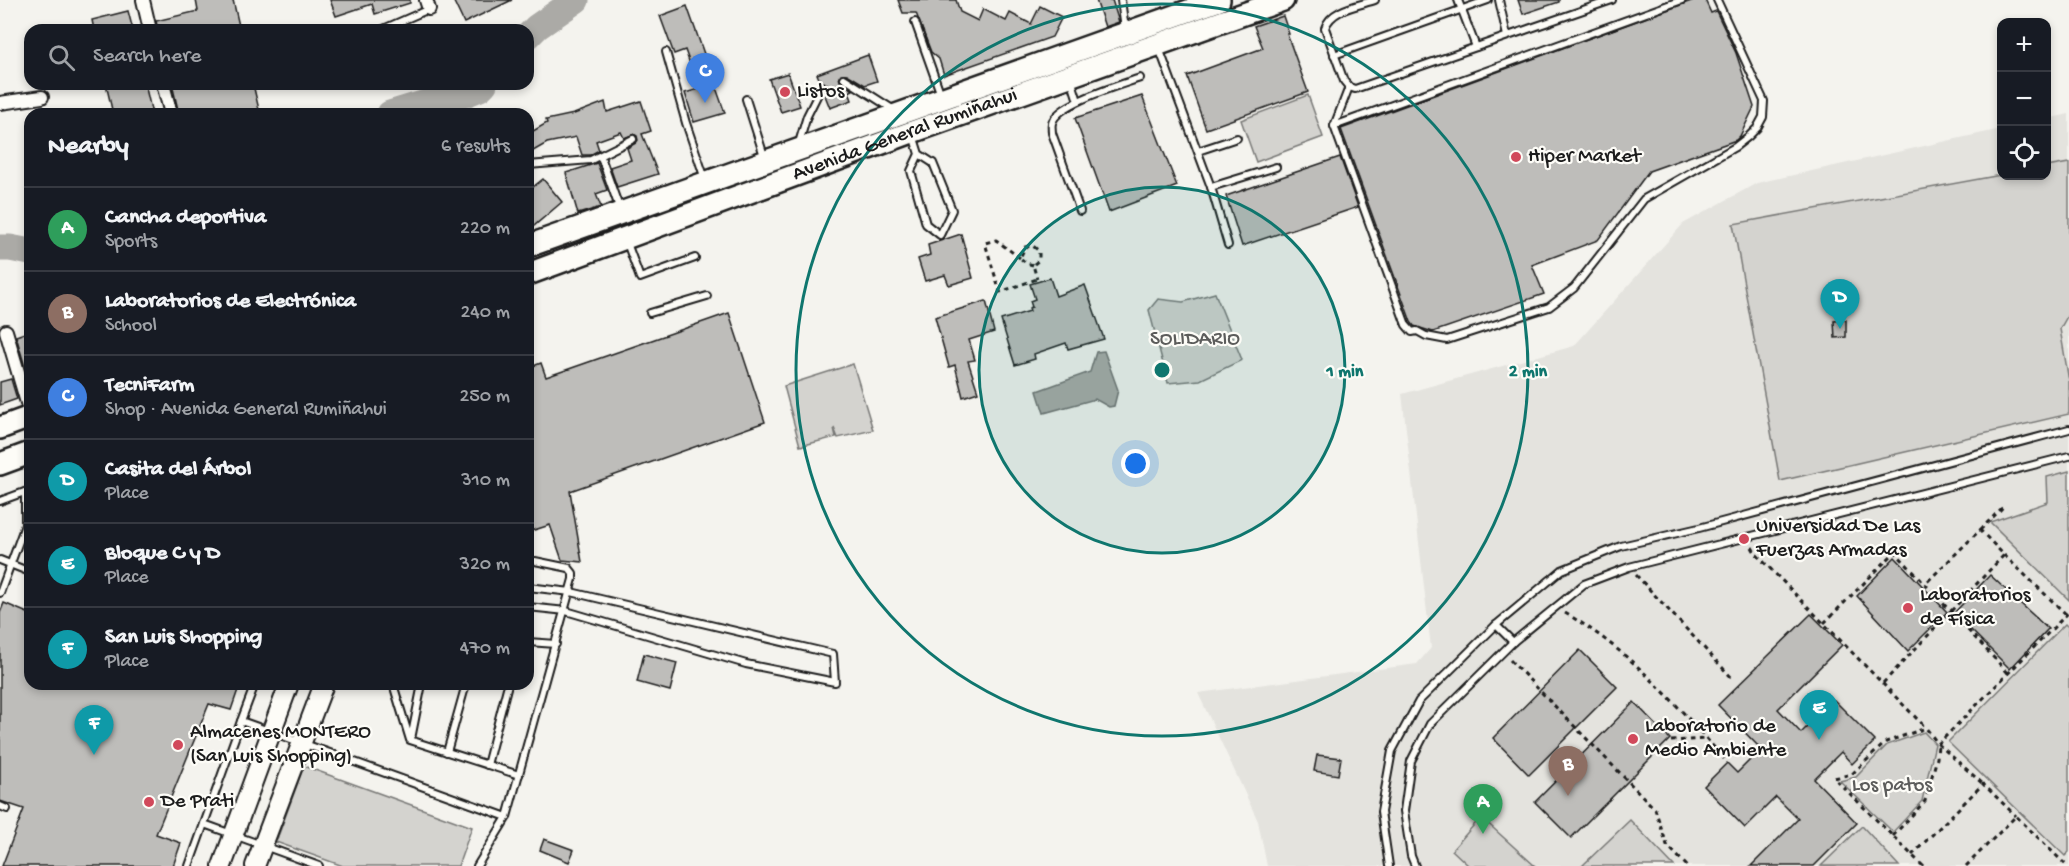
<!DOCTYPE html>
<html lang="en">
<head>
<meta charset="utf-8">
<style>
  :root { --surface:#171b24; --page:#20242c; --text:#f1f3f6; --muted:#9ea1a6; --line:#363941; --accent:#ea580c }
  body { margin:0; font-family:"Gochi Hand",sans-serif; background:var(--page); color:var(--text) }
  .controls { position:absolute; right:18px; top:18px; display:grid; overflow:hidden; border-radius:12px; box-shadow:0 3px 9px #0003 }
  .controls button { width:54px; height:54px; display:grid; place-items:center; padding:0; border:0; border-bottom:2px solid var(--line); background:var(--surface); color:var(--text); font:30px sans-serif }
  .you { position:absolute; left:1136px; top:464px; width:21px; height:21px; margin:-15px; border:4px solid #fff; border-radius:50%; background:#1a73e8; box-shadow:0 0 0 9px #1a73e833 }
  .badge { display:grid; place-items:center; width:39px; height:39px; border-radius:50%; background:var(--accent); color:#fff; font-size:20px; font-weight:700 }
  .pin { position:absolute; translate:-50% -50px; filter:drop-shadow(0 2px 3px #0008) }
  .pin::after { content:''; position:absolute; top:32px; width:21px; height:18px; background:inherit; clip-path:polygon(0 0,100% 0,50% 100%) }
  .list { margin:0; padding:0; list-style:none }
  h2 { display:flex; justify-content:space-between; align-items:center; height:78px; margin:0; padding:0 24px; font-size:26px }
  h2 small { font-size:20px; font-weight:400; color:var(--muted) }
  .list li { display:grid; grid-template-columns:39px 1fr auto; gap:18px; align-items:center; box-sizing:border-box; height:84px; padding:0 24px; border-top:2px solid var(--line) }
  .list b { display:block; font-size:22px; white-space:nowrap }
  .list p { margin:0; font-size:20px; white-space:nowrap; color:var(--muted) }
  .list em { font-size:20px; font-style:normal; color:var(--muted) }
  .icon { flex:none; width:33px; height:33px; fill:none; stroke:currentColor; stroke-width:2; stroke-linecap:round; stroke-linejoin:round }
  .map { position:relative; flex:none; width:2069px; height:866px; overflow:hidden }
  .search { position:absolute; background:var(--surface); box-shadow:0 3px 9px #0003; left:24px; top:24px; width:510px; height:66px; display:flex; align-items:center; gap:15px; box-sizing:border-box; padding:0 21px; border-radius:18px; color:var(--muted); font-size:22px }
  .panel { position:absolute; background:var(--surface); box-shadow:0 3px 9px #0003; left:24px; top:108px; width:510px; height:582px; border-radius:18px }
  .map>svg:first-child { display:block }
  .built { fill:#e4e3de }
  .green { fill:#d4d3cf; stroke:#787876; stroke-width:1.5 }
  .water { fill:#abaaa6; stroke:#72716f; stroke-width:1.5 }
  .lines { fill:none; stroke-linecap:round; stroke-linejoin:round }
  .river { stroke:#abaaa6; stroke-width:27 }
  .building { fill:#bebdba; stroke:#1c1c1c; stroke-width:1.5 }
  .service-casing { stroke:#1c1c1c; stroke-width:10 }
  .minor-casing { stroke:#1c1c1c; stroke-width:16 }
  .secondary-casing { stroke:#1c1c1c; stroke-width:22 }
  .trunk-casing { stroke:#1c1c1c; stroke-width:26 }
  .path { stroke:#1c1c1c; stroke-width:3; stroke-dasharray:4.5 4.5; stroke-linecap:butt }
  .service { stroke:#fdfcf7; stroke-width:6 }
  .minor { stroke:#fdfcf7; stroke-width:12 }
  .secondary { stroke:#fdfcf7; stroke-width:18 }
  .trunk { stroke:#fdfcf7; stroke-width:21 }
  .ring { fill:none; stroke:#0f766e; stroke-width:3 }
  .poi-dot { fill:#d1495b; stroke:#fdfcf7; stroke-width:2 }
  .labels { text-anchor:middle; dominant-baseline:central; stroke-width:4.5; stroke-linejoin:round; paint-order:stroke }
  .poi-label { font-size:21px; fill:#1c1c1c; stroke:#fdfcf7; text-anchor:start }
  .street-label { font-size:21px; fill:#1c1c1c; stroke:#fdfcf7 }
  .park-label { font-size:21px; fill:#5c5c5b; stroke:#fdfcf7 }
  .centre { fill:#0f766e; stroke:#fdfcf7; stroke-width:3 }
  .ring-label { font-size:18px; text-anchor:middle; font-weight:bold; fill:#0f766e; stroke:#fdfcf7; stroke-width:4.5; stroke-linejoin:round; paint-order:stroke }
</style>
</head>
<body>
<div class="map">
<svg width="2069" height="866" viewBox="0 0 2069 866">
  <rect width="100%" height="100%" fill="#f4f3ee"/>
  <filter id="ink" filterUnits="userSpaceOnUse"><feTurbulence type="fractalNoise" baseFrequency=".0167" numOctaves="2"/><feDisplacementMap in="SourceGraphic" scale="12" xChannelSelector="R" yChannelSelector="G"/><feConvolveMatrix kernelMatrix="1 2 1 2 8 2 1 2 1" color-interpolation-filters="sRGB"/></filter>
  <g filter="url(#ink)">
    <path class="built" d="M2069,114V866H1267L1258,821L1198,693L1417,664L1431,648L1402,394L1574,346L1683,224L1757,183L2001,129L2002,176H2046L2047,119Z"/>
    <g class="green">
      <path d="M1308,95L1323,137L1256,162L1241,120Z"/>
      <path d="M2069,163V313L2060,329L2069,381V414L1780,481L1733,224L2001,175L2046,176L2047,167Z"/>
      <path d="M1215,293L1242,360L1200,380L1168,383L1149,310L1158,299L1183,302Z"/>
      <path d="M853,364L873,430L838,438L834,428L836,437L800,446L784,386Z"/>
      <path d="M2069,471V600L1990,522L2048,502L2047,477Z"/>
      <path d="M2065,624L2069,628V852L2065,856L1948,742Z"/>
      <path d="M1924,732L1935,744L1922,801L1893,832L1840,781L1856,777L1887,745Z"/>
      <path d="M304,766L472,827L458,866H343L276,842Z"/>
      <path d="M1481,817L1535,866H1469L1452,850Z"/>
      <path d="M1630,820L1674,866H1582Z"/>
      <path d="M1862,826L1899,866H1821Z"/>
    </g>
    <path class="water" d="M1104,351L1118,390L1114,406L1109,407L1095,399L1044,413L1037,391L1090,372L1096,352Z"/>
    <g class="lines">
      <g class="river">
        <path d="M528,36L537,27L576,0"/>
        <path d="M390,114L426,103L445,102L480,88L484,84"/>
        <path d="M0,248H10L30,252"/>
      </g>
    </g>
    <g class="building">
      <path d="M196,0H233L240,30H158L156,21L198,11Z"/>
      <path d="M330,0H410V3L375,14L372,4L336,16Z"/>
      <path d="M453,0H512L464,23Z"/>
      <path d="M898,0H956L960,12L978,21L983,9L1006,21L1010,13L1031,24L1040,6L1062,17L1052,37L944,75L939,59L931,52L916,13H903Z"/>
      <path d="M1096,0H1112L1119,22L1105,27Z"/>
      <path d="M1518,0H1559V2L1523,14Z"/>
      <path d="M1694,0H1705L1711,13L1716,11L1736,53L1754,107L1740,136L1736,140L1649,171L1598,240L1532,265L1544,294L1433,332L1414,326L1411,322L1341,129Z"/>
      <path d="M687,6L725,113L694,122L685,93L699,89L685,50L674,54L660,16Z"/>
      <path d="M128,11L133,30H94L92,20Z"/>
      <path d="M1283,16L1289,34H1287L1308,92L1206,129L1187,76L1263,48L1254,26Z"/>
      <path d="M868,55L877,81L865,85L847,74H841L839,77L840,81L853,90L849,92L852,100L830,108L824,93L827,84L820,81L817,74Z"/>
      <path d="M788,73L800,106L781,112L769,79Z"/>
      <path d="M106,84H145L152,114H113Z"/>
      <path d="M172,84H253L260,114H179Z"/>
      <path d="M1142,96L1177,186L1109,212L1075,118Z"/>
      <path d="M641,101L651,131L642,134L658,174L617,187L610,167L631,160L627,148L636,143L638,140L637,136L634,134L624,138L621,132L596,141L599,150L590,155H582L576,137L547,143L528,154V134L547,123L546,120L574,114L605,102L607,112Z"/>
      <path d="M1340,157L1358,207L1242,246L1226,196Z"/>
      <path d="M597,163L607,190L596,194L601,207L578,214L566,173Z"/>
      <path d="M543,179L562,202L528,231V191Z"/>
      <path d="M961,234L973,278L949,285L945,275L925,281L918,259L930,255L928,245Z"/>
      <path d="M1050,278L1056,296L1085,285L1104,339L1068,349L1066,343L1034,354L1035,359L1015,365L1001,320L1030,311L1029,308L1032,307L1030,301L1035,299L1030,284Z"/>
      <path d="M986,301L994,332L969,340L975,360L968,361L978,392L963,397L955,365L949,367L935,317Z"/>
      <path d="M729,313L765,422L570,491L582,562L562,560L550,525L528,532V368L541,363L546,377Z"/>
      <path d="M1846,320V337L1835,338L1834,321Z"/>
      <path d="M30,331V384L16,336Z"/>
      <path d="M11,379L17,399L0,405V382Z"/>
      <path d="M1895,557L1947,612L1908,651L1857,596Z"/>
      <path d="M1990,575L2048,629L2010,669L1954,613Z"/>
      <path d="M4,603L30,614V684H240L231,710L209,704L156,834L181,843L173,866H2L24,809L0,801V613Z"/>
      <path d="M1811,614L1842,645L1778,709L1801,733L1834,700L1875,741L1852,764L1841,752L1814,779L1857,823L1814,866H1751L1798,819L1776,797L1745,828L1704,786L1727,763L1737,773L1761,749L1718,705Z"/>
      <path d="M1580,650L1617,687L1529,775L1493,738Z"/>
      <path d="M644,654L677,663L670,691L637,682Z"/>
      <path d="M1634,702L1670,739L1571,838L1535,802Z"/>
      <path d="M1317,755L1341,758L1338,775L1314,771Z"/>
      <path d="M544,839L574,850L569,862L540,850Z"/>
    </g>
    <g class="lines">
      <g class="service-casing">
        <g id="service">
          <path d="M1121,0L1125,29"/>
          <path d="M1375,0C1357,6 1331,9 1325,28L1344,81L1349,87L1355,89L1612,0"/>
          <path d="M1458,0L1476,47"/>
          <path d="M1499,0L1507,36"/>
          <path d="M915,22L941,95"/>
          <path d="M381,30L429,9"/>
          <path d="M1159,48L1211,187L1228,245"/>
          <path d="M666,52L686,123L705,179"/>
          <path d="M1334,55L1488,0"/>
          <path d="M844,78L894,110"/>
          <path d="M1071,79L1078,101"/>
          <path d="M1349,87L1334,126L1406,325L1412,332L1417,331L1426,336L1447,340L1549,307L1574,288L1644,199L1735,147L1749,136L1757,128L1763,117L1764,101L1717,0"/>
          <path d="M746,99L765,159"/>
          <path d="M1334,126L1682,0"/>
          <path d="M913,135L919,154L933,163L952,210L940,235L926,224L911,171L919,154"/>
          <path d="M799,143L807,116L822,86"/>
          <path d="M1198,151L1237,138"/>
          <path d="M601,157L620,210"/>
          <path d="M528,165L591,160L633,139"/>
          <path d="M1211,187L1276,167"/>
          <path d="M1080,211L1052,133C1052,130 1051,126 1052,123C1057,103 1121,85 1140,78"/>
          <path d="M627,243L640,278L695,258"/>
          <path d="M650,313L707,296"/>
          <path d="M0,501L30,490"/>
          <path d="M0,560L30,572"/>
          <path d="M528,587L571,592L833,654L835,682L746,664L566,611L528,607"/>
          <path d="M0,593L25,525V492"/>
          <path d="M1496,625L1513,642"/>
          <path d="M528,642L556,644"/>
          <path d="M393,684L410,740L519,775"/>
          <path d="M241,721L255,684"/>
          <path d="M411,739L422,684"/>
          <path d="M447,752L466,684"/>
          <path d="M487,765L508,684"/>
          <path d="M0,806L7,809"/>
          <path d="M507,817L573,579V573L569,568L535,561"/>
          <path d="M189,866L204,824"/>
          <path d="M319,866L204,824L241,721L507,817L477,866"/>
          <path d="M1389,866L1381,812L1392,751L1419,701L1496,625L1562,570L1621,546L1699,528L2069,429"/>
          <path d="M1415,866L1411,856L1404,811L1411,761L1430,724L1513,642L1584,584L1629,567L2069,456"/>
        </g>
      </g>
      <g class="minor-casing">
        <g id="minor">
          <path d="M143,0L150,30"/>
          <path d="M426,0L429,9"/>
          <path d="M163,84L171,114"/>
          <path d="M0,103L42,97"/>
          <path d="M6,331L30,413"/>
        </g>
      </g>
      <g class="secondary-casing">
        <g id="secondary">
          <path d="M222,866L289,684"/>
          <path d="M255,866L324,684"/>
        </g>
      </g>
      <g class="trunk-casing">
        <g id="trunk">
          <path d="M528,246L1219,0"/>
          <path id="s1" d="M528,274L912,132L1283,0"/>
          <path d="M0,428L30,417"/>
          <path d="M0,464L30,453"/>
        </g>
      </g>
      <g class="path">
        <path d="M1020,258L996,240L985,243L1000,292L1037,279"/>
        <path d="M1033,265L1026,263L1020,258L1025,247L1033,246L1039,251V260L1033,265L1037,279"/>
        <path d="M1980,530L2003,507"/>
        <path d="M1752,547L1756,554L1926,728"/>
        <path d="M2004,555L2069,617"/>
        <path d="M1636,575L1733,679"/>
        <path d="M1565,613C1628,649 1677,704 1724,759"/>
        <path d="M1824,623L1895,552L2009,674"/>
        <path d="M1510,660L1655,809L1667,845L1687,866"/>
        <path d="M1883,683L2004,555L1980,530L1925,584"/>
        <path d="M1671,741L1707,739"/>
        <path d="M1938,744L1983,784"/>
        <path d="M1893,836L1925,801L1937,758L1938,744"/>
        <path d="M1912,855L1983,784L2016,816"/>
        <path d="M1923,866L1834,778L1852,774L1886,742L1926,728L1938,744L2069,612"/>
        <path d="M1966,866L2016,816L2067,866"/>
      </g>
      <use href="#service" class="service"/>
      <use href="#minor" class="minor"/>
      <use href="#secondary" class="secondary"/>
      <use href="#trunk" class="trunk"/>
    </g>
  </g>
  <circle cx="1162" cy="370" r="183" fill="#0f766e" fill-opacity=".12"/>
  <g class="ring">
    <circle cx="1162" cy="370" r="183"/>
    <circle cx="1162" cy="370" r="366"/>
  </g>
  <g class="poi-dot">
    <circle cx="785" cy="92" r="6"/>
    <circle cx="1516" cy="157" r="6"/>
    <circle cx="1744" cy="539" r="6"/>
    <circle cx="1908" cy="608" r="6"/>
    <circle cx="1633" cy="739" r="6"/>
    <circle cx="178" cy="745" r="6"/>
    <circle cx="149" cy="802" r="6"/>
  </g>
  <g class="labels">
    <g class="poi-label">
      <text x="797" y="92">Listos</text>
      <text x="1528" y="157">Hiper Market</text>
      <text x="1756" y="527">Universidad De Las<tspan x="1756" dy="24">Fuerzas Armadas</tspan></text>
      <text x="1920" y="596">Laboratorios<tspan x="1920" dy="24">de Física</tspan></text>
      <text x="1645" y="727">Laboratorio de<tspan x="1645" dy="24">Medio Ambiente</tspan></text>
      <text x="190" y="733">Almacenes MONTERO<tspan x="190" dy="24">(San Luis Shopping)</tspan></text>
      <text x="161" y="802">De Prati</text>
    </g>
    <g class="street-label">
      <text stroke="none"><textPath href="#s1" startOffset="402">Avenida General Rumiñahui</textPath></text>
    </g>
    <g class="park-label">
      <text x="1195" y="340">SOLIDARIO</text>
      <text x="1892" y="786">Los patos</text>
    </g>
  </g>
  <circle cx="1162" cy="370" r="9" class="centre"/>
  <g class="ring-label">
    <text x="1345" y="376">1 min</text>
    <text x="1528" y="376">2 min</text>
  </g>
</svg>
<div class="controls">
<button>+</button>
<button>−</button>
<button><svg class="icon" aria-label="locate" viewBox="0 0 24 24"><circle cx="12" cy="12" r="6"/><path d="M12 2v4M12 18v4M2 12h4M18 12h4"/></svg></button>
</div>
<div class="you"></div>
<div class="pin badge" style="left:1483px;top:834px;background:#2e9e5b">A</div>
<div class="pin badge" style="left:1568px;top:796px;background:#8d6e63">B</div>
<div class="pin badge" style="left:705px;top:103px;background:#3f7fe0">C</div>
<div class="pin badge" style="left:1840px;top:329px;background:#0f9aa8">D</div>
<div class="pin badge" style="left:1819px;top:740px;background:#0f9aa8">E</div>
<div class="pin badge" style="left:94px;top:755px;background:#0f9aa8">F</div>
<div class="search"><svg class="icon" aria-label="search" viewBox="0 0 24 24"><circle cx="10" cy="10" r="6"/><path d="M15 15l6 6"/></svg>Search here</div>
<section class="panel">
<h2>Nearby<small>6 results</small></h2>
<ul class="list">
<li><span class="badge" style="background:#2e9e5b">A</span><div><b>Cancha deportiva</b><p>Sports</p></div><em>220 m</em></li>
<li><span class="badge" style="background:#8d6e63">B</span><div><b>Laboratorios de Electrónica</b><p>School</p></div><em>240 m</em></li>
<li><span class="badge" style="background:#3f7fe0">C</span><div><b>TecniFarm</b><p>Shop · Avenida General Rumiñahui</p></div><em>250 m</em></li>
<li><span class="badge" style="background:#0f9aa8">D</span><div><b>Casita del Árbol</b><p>Place</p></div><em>310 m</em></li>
<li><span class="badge" style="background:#0f9aa8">E</span><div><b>Bloque C y D</b><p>Place</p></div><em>320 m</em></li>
<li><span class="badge" style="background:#0f9aa8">F</span><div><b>San Luis Shopping</b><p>Place</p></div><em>470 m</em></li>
</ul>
</section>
</div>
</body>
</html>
